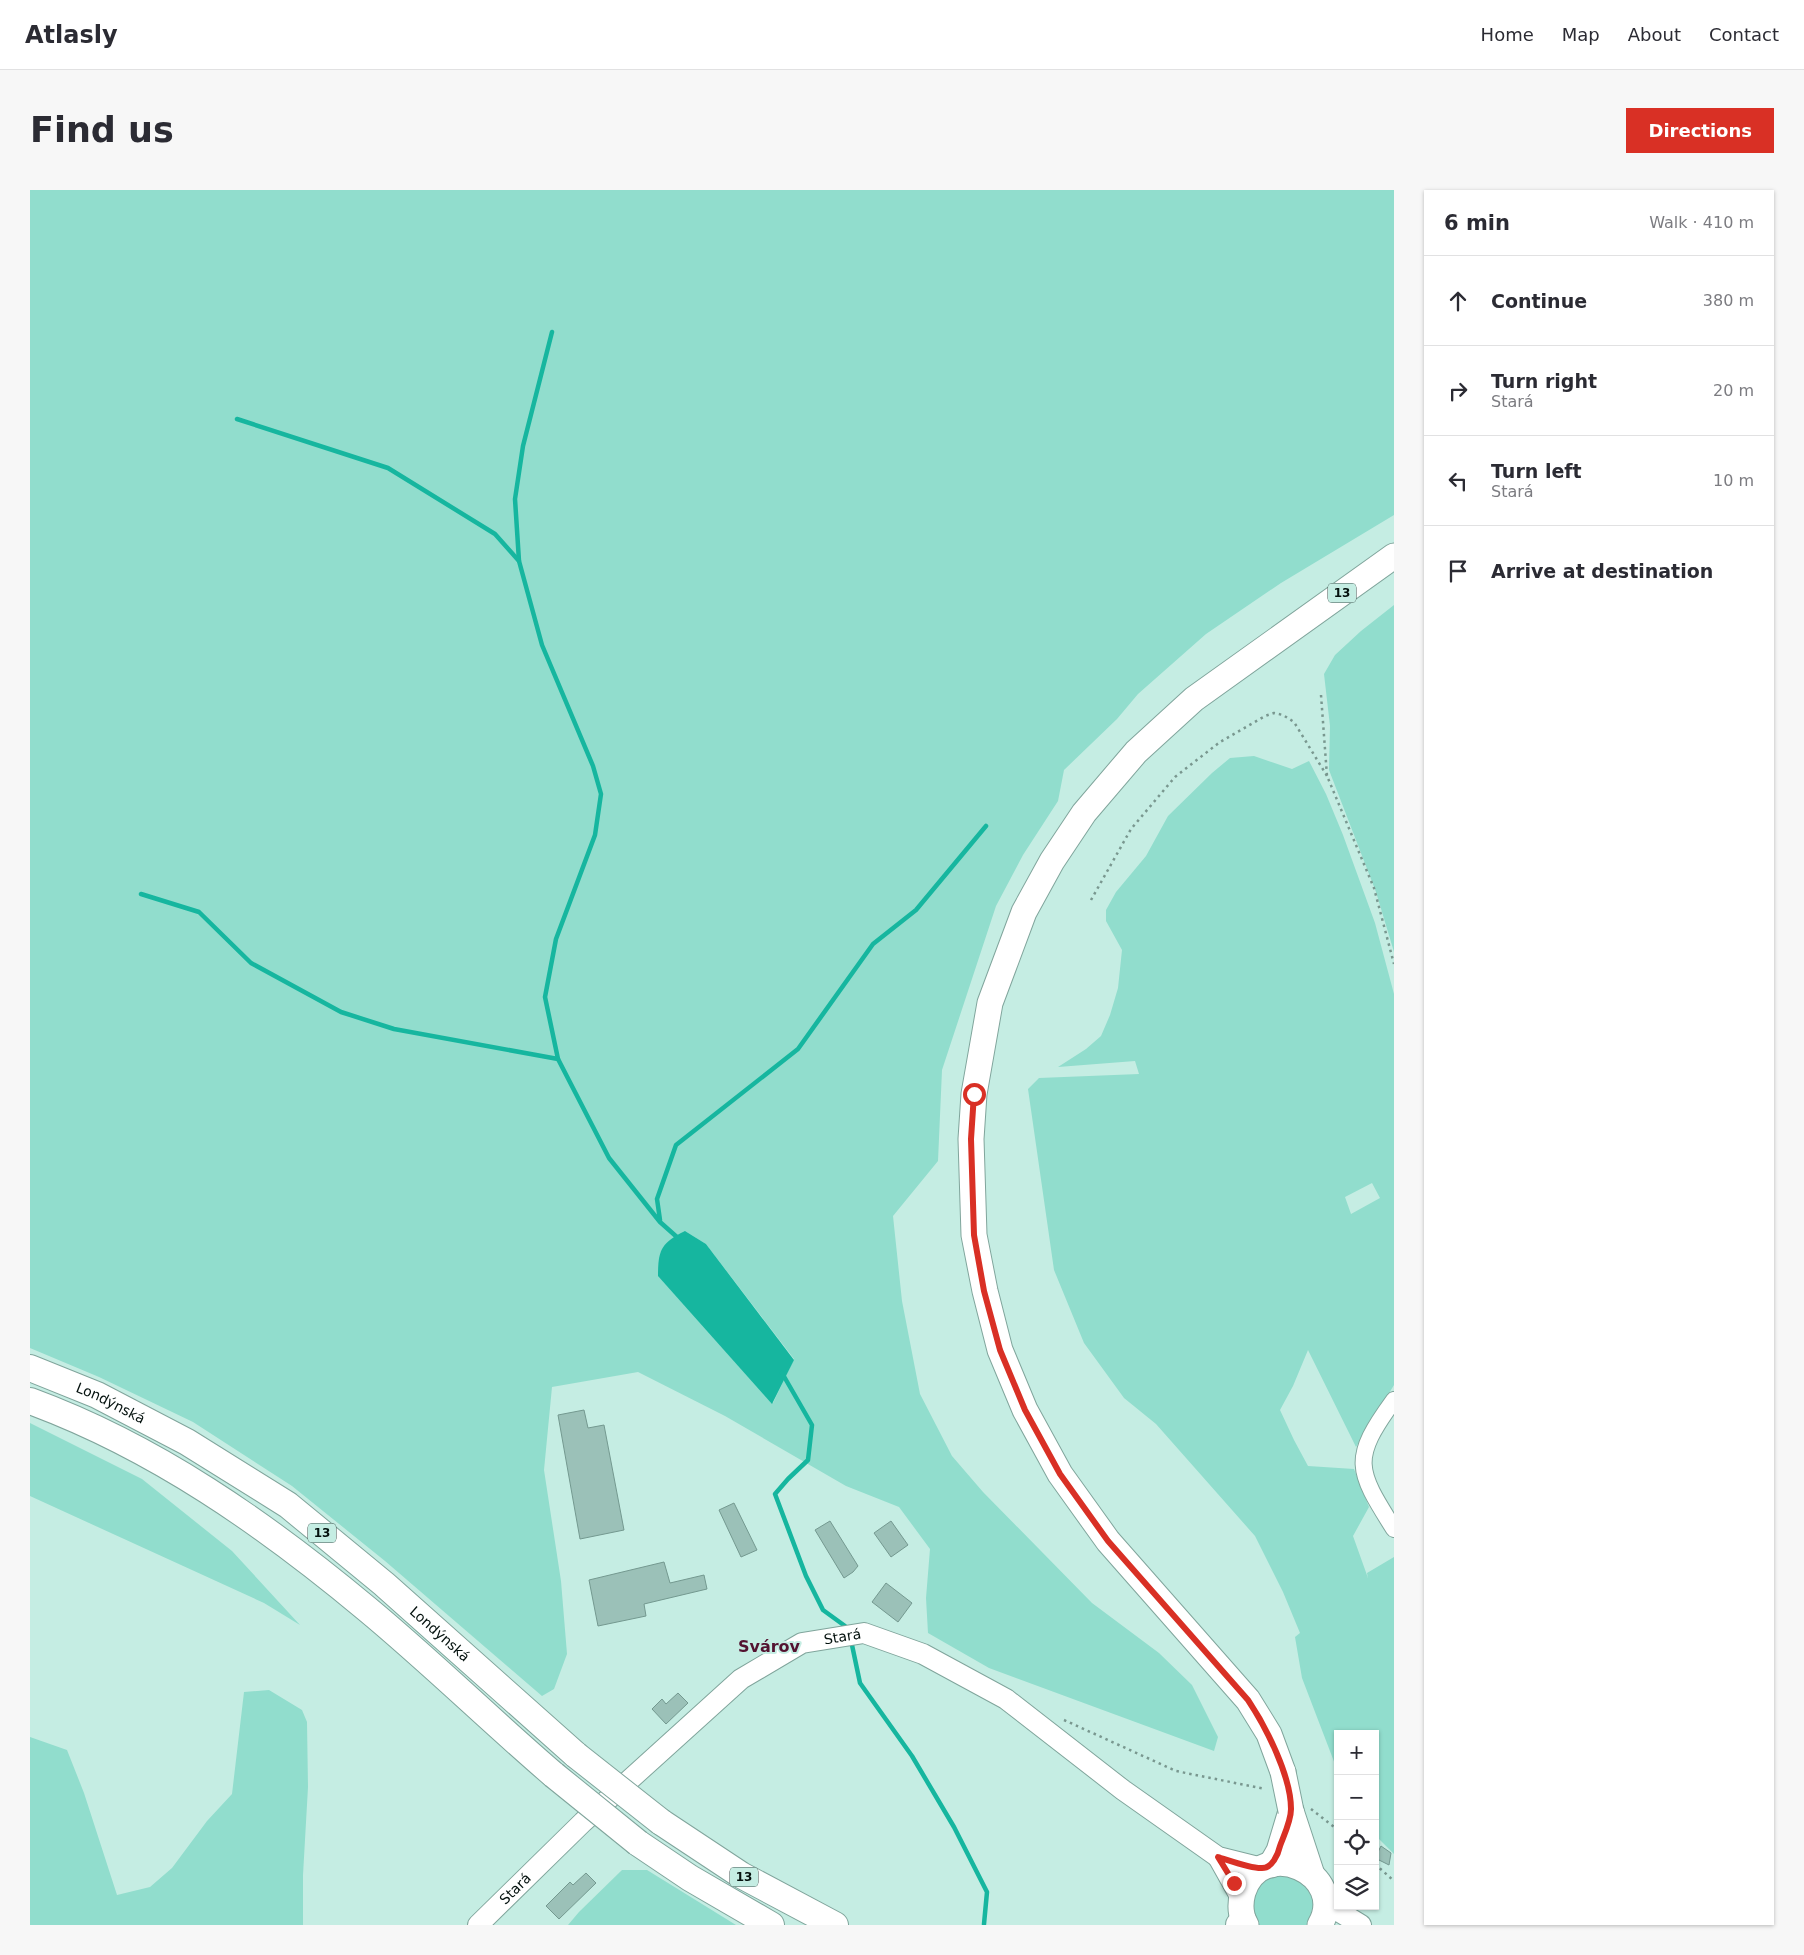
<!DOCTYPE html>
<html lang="en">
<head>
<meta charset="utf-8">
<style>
  :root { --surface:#fff; --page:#f7f7f7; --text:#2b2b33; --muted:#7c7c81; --line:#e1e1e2; --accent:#d93025 }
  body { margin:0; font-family:"DejaVu Sans",sans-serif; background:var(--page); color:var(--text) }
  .controls { position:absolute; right:15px; bottom:15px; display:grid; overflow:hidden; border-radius:0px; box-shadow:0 1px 4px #0004 }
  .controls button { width:45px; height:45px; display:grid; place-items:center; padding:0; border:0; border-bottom:1px solid var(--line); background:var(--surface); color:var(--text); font:25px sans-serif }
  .stop { position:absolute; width:15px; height:15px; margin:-11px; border:4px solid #d93025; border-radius:50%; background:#fff }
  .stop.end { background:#d93025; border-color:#fff; box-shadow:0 1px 5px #0008 }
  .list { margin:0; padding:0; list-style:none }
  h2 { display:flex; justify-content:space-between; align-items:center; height:65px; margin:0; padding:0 20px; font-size:21px }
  h2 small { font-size:16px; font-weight:400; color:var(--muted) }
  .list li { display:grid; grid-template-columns:32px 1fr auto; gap:15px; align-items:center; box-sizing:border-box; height:90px; padding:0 20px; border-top:1px solid var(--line) }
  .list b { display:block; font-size:19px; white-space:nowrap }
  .list p { margin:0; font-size:16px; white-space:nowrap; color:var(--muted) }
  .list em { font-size:16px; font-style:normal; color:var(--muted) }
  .icon { flex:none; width:28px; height:28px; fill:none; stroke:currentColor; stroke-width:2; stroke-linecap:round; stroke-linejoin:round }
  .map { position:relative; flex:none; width:1364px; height:1735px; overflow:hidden; border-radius:0px }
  header { display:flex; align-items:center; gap:30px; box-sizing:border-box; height:70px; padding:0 25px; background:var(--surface); border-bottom:1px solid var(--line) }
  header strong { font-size:24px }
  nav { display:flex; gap:28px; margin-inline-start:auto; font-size:18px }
  .intro { display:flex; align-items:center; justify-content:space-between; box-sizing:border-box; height:120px; padding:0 30px }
  h1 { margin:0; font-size:35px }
  .button { padding:12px 22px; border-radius:0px; background:var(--accent); color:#fff; font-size:18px; font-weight:700 }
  main { display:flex; gap:30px; padding:0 30px }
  aside { flex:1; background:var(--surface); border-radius:0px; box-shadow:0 1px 4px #0004 }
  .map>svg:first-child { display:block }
  .green { fill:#91ddcd; fill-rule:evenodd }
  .water { fill:#16b69f }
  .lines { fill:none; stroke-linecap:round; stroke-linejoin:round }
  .stream { stroke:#16b69f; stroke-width:4.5 }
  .building { fill:#9bc1b8; stroke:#749990 }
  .minor-casing { stroke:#80a59c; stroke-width:18 }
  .tertiary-casing { stroke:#80a59c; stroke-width:22 }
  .primary-casing { stroke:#80a59c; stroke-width:27 }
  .trunk-casing { stroke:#80a59c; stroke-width:28 }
  .path { stroke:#79978f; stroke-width:2.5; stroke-dasharray:2.5 4; stroke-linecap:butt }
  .minor { stroke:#fff; stroke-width:16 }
  .tertiary { stroke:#fff; stroke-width:20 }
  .primary { stroke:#fff; stroke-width:25 }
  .trunk { stroke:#fff; stroke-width:26 }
  .primary-bridge-casing { stroke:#80a59c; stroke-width:27; stroke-linecap:butt }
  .trunk-bridge-casing { stroke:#80a59c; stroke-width:28; stroke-linecap:butt }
  .primary-bridge { stroke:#fff; stroke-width:25 }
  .trunk-bridge { stroke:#fff; stroke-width:26 }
  .route { stroke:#d93025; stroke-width:6 }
  .labels { text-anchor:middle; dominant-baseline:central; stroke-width:4; stroke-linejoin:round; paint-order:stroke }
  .shield { fill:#c5ede3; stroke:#3e534e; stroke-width:1 }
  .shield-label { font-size:12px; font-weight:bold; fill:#04110e }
  .street-label { font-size:14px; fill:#04110e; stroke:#c5ede3 }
  .quarter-label { font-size:16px; font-weight:bold; fill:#531230; stroke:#c5ede3 }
</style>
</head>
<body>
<header>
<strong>Atlasly</strong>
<nav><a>Home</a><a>Map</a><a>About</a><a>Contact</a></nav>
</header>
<div class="intro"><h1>Find us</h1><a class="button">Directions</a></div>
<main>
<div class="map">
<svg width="1364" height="1735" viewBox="0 0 1364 1735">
  <rect width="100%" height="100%" fill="#c5ede3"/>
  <g class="green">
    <path d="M0,0H1364V325L1251,393L1176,444L1108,504L1087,529L1034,580L1028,611L993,665L966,716L912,880L908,971L863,1026L872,1111L890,1204L922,1266L953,1302L1062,1413L1129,1463L1162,1495L1188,1547L1184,1561L959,1478L898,1443L896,1408L900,1359L869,1317L816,1296L695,1226L608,1182L522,1197L514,1280L531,1391L537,1464L524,1499L512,1506L355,1371L262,1296L163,1232L69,1187L0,1158ZM655,1041L676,1054L764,1169L743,1213Z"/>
    <path d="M1364,415V762L1346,702L1299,580L1300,536L1294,484L1305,465L1331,441Z"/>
    <path d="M1224,566L1262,579L1279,571L1296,604L1313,645L1345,733L1364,804V1195L1326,1257L1278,1160L1263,1196L1250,1220L1264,1250L1278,1276L1324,1279L1339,1317L1323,1346L1338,1388L1337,1383L1364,1367V1664L1345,1645V1544H1308V1582L1272,1488L1265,1447L1270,1443L1253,1402L1225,1346L1126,1234L1094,1208L1054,1153L1024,1080L998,899L1009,888L1109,884L1105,871L1028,877L1056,859L1071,846L1080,825L1088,798L1092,760L1076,731V720L1086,702L1116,666L1138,626L1182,583L1200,568ZM1342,993L1350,1008L1321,1024L1315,1007Z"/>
    <path d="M0,1233L112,1289L202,1361L270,1435L234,1413L0,1306Z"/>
    <path d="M239,1500L272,1520L277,1532L278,1597L273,1685V1735H0V1547L37,1560L54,1603L87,1705L120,1697L142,1678L177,1631L202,1604L214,1502Z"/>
    <path d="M592,1680H617L706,1735H538L549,1722Z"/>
    <path d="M1249,1683L1269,1687L1282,1703L1284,1713L1278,1733L1276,1735H1229C1220,1724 1219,1703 1230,1693C1235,1689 1243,1686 1249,1683Z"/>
  </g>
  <path class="water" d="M655,1041L676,1054L764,1170L742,1214L628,1086C628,1060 631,1053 655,1041Z"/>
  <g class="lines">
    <g class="stream">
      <path d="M207,229L358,278L465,344L489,371L512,455L563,576L571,604L565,645L526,749L515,807L528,869L579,968L630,1032L648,1048"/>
      <path d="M489,371L485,309L493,256L522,142"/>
      <path d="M111,704L169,722L221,773L311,822L364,839L528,869"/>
      <path d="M630,1030L627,1009L646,955L768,859L843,754L886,720L956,636"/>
      <path d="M752,1183L782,1235L778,1270L758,1289L745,1304L776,1386L793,1420L815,1436"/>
      <path d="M822,1455L830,1493L882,1566L924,1637L957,1702L954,1734"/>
    </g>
  </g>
  <g class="building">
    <path d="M554,1220L558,1238L574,1235L594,1340L550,1349L528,1225Z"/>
    <path d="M704,1313L727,1360L711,1367L689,1320Z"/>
    <path d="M800,1331L828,1376L823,1382L814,1388L785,1340Z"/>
    <path d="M861,1331L878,1355L861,1367L844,1343Z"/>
    <path d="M634,1372L640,1393L674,1385L677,1399L614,1414L616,1426L568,1436L559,1390Z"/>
    <path d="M856,1393L882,1413L868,1432L842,1412Z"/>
    <path d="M648,1503L658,1513L636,1534L622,1519L632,1509L636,1514Z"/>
    <path d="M1351,1656L1361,1663L1359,1675L1345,1668Z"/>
    <path d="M556,1683L566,1693L529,1729L516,1716L540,1692L543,1695Z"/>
  </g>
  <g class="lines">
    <g class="minor-casing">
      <path id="minor" d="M1364,1210C1321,1269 1326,1279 1364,1339"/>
    </g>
    <g class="tertiary-casing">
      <g id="tertiary">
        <path d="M1188,1667L1211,1708"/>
        <path d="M1295,1713L1331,1735"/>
        <path id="s1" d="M448,1735L553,1632L711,1489L772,1453L834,1443L893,1464L976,1509L1093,1600L1188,1667L1232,1678"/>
      </g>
    </g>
    <g class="primary-casing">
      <g id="primary">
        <path d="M1253,1582L1239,1544L1218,1510L1078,1351L1030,1284L995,1220L970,1160L955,1101L944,1045L941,949L944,904L960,813L994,722L1022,671L1054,623L1106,562L1164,509L1364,366"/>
        <path d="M1261,1621L1282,1685"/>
        <path d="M1241,1675L1249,1661L1261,1621"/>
        <path d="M1216,1735C1210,1725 1210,1713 1213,1702C1232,1644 1319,1684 1290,1735"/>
      </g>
    </g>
    <g class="trunk-casing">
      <g id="trunk">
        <path id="s2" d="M0,1178L67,1205L157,1252L258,1315L354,1394L546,1565"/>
        <path d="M0,1211C125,1257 235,1334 337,1419C401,1472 461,1531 524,1585"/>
        <path d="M631,1632L711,1685L805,1735"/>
        <path d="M608,1653L660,1688L741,1735"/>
        <path d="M1209,1735L1213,1731"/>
      </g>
    </g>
    <g class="path">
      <path d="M1291,505L1297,586L1344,698L1364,774"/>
      <path d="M1061,710L1101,639L1145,587L1190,552L1235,526L1244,523L1253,525L1264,532L1297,586"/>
      <path d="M1034,1530L1146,1581L1235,1599"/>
      <path d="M1281,1619L1308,1640"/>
      <path d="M1345,1674L1364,1691"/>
    </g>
    <use href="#minor" class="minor"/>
    <use href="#tertiary" class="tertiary"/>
    <use href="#primary" class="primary"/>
    <use href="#trunk" class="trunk"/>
    <g class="primary-bridge-casing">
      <path id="primary-bridge" d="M1253,1582L1261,1621"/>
    </g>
    <g class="trunk-bridge-casing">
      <g id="trunk-bridge">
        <path d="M546,1565L631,1632"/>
        <path d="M524,1585L608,1653"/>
      </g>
    </g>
    <use href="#primary-bridge" class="primary-bridge"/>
    <use href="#trunk-bridge" class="trunk-bridge"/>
  </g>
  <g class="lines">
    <path class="route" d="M944,904L941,949L944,1045L954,1101L970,1160L995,1220L1030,1284L1078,1351L1218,1510C1236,1537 1261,1586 1261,1619C1261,1631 1254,1645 1250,1656C1248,1665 1242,1678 1232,1678C1223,1679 1198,1670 1188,1667L1204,1693"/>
  </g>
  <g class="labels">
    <g class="shield">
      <rect x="1298" y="393.5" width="28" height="19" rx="4"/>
      <rect x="278" y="1333.5" width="28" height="19" rx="4"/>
      <rect x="700" y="1677.5" width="28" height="19" rx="4"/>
    </g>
    <g class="shield-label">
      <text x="1312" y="403">13</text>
      <text x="292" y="1343">13</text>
      <text x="714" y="1687">13</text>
    </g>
    <g class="street-label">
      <text stroke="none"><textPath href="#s2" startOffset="88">Londýnská</textPath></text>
      <text stroke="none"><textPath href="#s2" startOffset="492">Londýnská</textPath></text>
      <text stroke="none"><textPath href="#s1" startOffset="472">Stará</textPath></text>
      <text stroke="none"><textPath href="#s1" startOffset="52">Stará</textPath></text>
    </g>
    <g class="quarter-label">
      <text x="739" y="1456">Svárov</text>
    </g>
  </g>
</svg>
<div class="controls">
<button>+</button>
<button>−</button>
<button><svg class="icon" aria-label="locate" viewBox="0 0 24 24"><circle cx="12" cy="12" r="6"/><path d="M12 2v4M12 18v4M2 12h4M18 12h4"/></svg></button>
<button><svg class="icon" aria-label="layers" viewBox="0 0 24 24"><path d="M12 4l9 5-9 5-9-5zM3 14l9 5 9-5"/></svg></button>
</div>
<div class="stop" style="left:944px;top:904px"></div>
<div class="stop end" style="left:1204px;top:1693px"></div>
</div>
<aside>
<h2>6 min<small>Walk · 410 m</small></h2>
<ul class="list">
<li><svg class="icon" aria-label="ahead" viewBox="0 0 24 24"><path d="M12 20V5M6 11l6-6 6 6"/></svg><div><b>Continue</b></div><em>380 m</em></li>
<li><svg class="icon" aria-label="right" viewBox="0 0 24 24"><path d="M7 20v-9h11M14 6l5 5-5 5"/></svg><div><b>Turn right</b><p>Stará</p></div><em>20 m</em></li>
<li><svg class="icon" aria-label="left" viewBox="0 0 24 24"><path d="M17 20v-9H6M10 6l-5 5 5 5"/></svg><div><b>Turn left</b><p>Stará</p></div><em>10 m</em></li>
<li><svg class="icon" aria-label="arrive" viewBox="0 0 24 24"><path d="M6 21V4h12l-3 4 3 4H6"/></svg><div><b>Arrive at destination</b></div></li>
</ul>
</aside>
</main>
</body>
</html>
